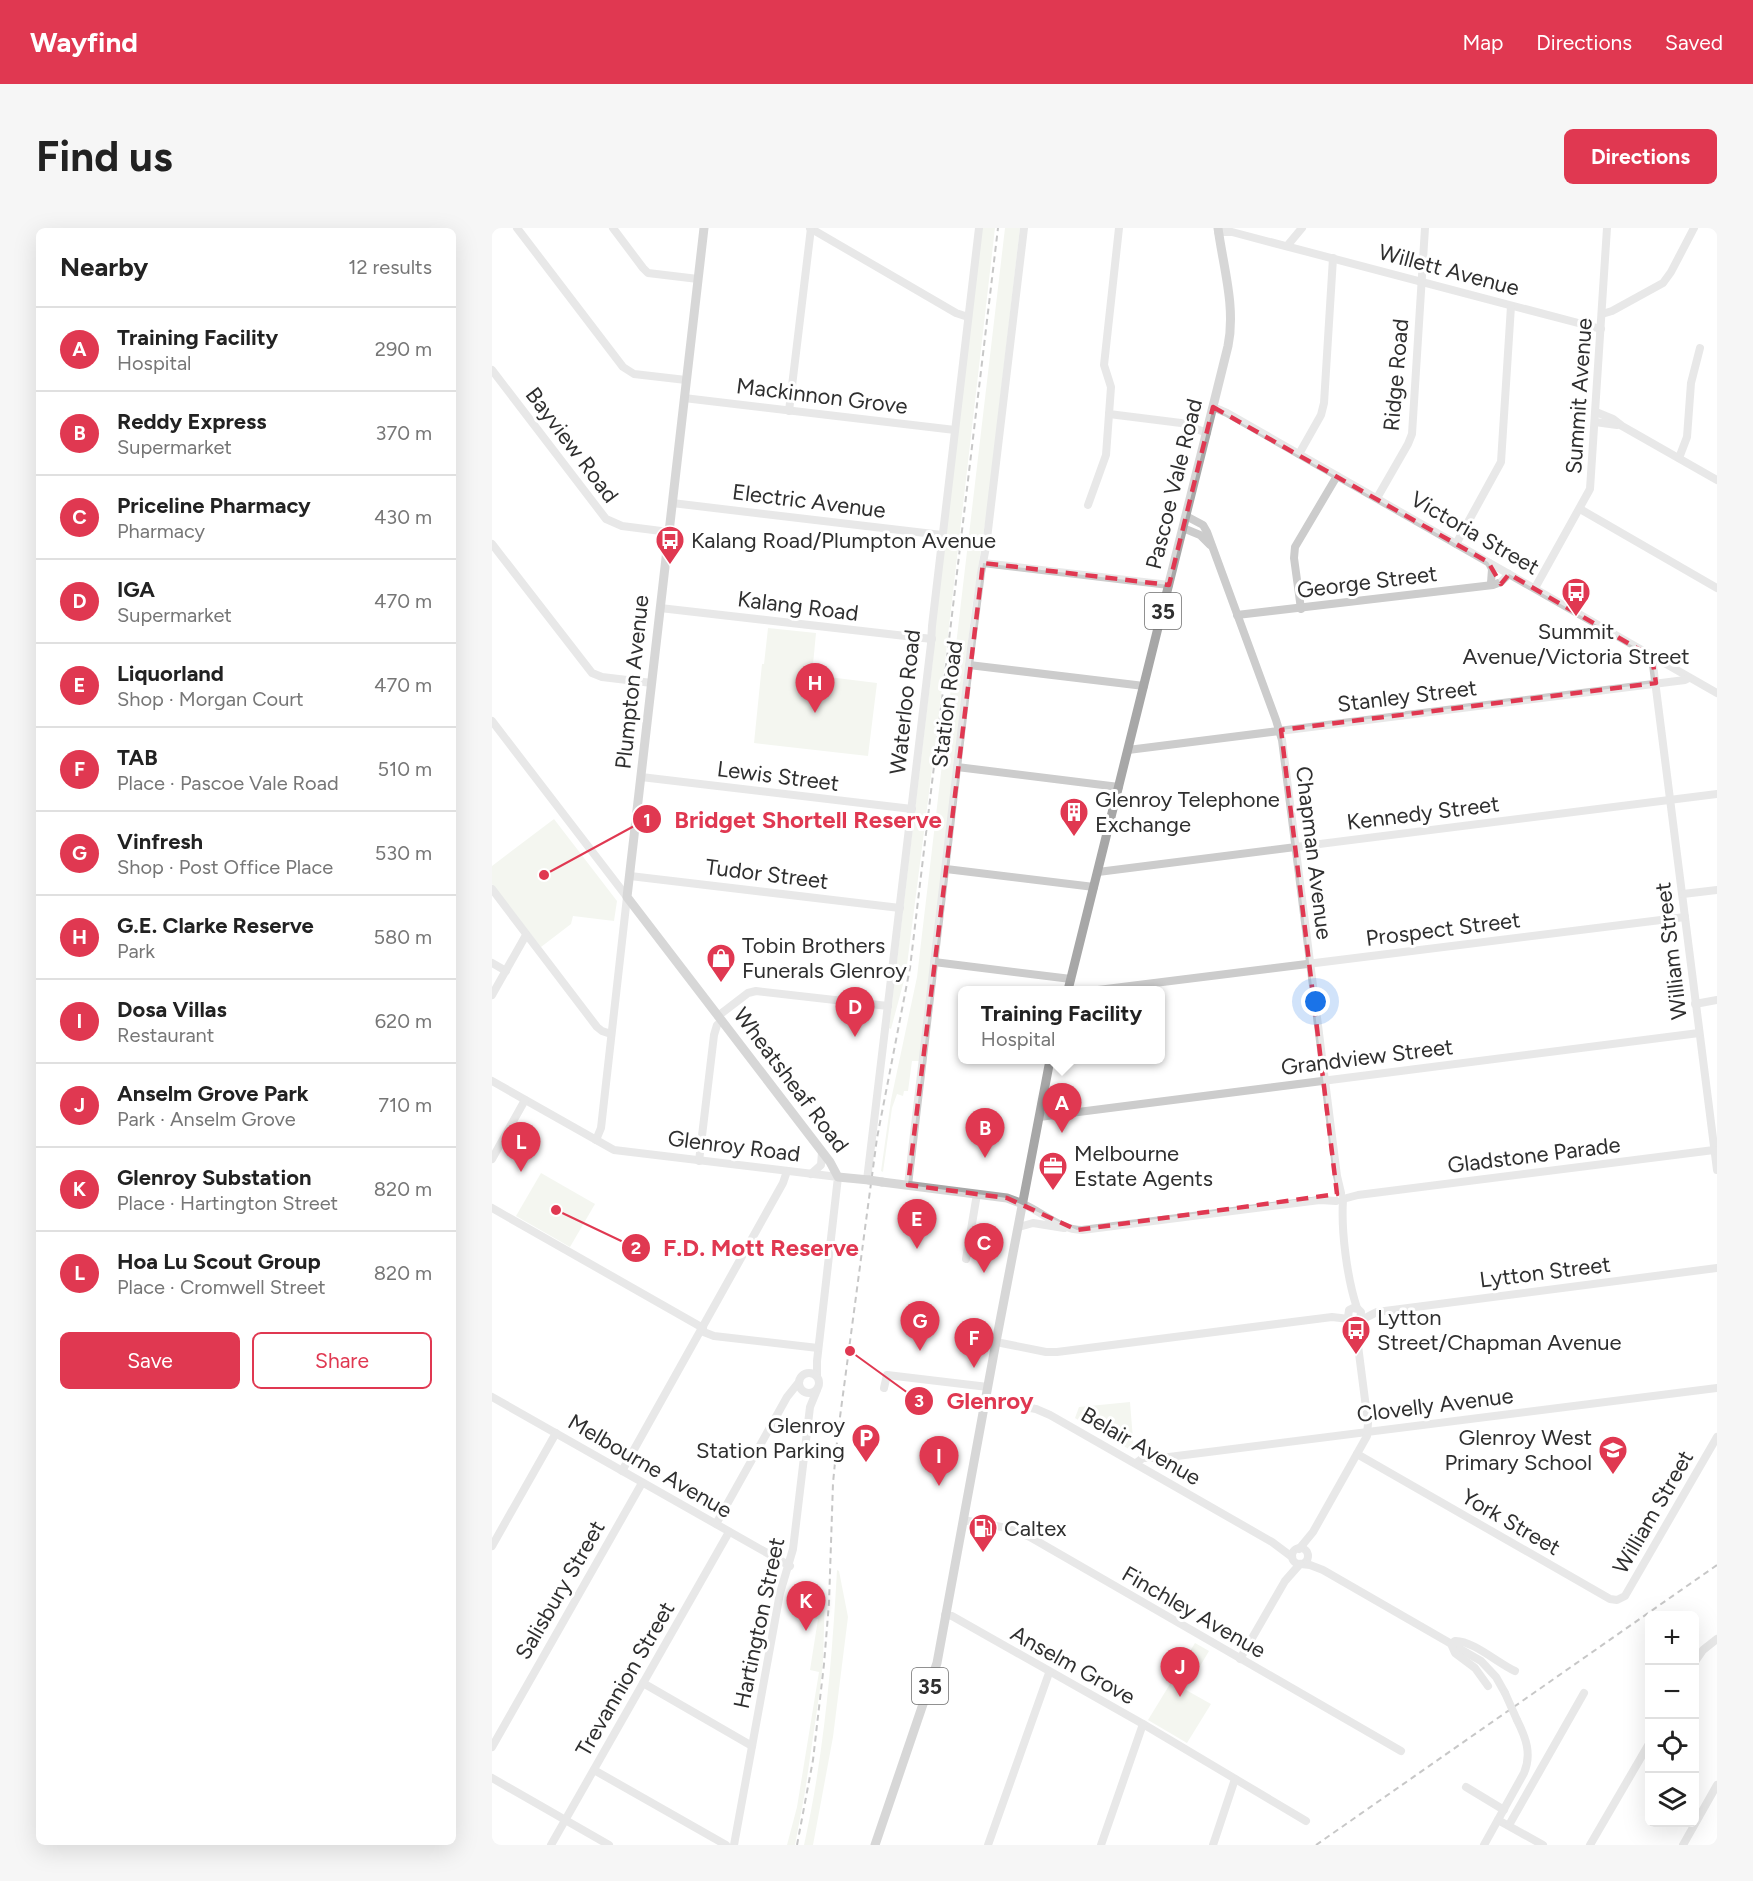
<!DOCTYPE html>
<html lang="en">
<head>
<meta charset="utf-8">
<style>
  :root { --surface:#fff; --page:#f6f6f6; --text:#222; --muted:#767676; --line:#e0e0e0; --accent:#e03851 }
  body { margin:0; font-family:Figtree,sans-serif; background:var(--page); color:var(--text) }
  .controls { position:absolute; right:18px; bottom:18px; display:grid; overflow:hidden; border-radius:9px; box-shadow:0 6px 24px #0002 }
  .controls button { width:54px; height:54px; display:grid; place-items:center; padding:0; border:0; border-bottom:2px solid var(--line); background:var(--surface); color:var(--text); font:30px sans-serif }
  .you { position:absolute; left:824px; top:774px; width:21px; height:21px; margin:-15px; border:4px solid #fff; border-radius:50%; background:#1a73e8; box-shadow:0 0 0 9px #1a73e833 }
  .badge { display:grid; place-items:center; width:39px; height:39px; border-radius:50%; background:var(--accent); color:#fff; font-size:20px; font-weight:700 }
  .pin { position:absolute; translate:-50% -50px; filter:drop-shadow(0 2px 3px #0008) }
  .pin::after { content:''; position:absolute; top:32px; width:21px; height:18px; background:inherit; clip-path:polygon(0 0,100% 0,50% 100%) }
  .popup { position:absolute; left:466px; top:758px; width:207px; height:78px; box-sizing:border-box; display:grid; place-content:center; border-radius:9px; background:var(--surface); filter:drop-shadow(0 2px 4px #0005); font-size:20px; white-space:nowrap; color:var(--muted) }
  .popup b { font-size:22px; color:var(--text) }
  .popup::after { content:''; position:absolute; left:50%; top:100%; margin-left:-12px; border:12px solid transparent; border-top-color:var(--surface) }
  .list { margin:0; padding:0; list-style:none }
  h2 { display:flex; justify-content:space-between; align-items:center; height:78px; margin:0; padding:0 24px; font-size:26px }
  h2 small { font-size:20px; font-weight:400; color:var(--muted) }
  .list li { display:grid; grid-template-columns:39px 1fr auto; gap:18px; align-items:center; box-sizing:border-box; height:84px; padding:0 24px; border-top:2px solid var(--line) }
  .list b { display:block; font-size:22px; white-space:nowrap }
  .list p { margin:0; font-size:20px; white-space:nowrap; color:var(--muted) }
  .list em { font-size:20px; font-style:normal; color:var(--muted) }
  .actions { display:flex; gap:12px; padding:18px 24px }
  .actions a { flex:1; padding:14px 0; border:2px solid var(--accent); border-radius:9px; text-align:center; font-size:21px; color:var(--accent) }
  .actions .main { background:var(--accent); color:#fff }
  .icon { flex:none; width:33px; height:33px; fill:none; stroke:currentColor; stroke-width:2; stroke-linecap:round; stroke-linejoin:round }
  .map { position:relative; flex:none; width:1225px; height:1617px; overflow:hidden; border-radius:9px }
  header { display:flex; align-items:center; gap:36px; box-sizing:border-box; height:84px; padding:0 30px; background:var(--accent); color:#fff }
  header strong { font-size:28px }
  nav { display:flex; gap:33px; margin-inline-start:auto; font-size:21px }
  .intro { display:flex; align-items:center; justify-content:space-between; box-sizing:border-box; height:144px; padding:0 36px }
  h1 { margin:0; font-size:42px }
  .button { padding:15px 27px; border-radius:9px; background:var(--accent); color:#fff; font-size:21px; font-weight:700 }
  main { display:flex; gap:36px; padding:0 36px }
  aside { flex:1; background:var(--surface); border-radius:9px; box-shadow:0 6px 24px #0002 }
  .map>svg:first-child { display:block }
  .green { fill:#e6ecde }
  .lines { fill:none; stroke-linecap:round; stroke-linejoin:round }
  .minor { stroke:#ccc; stroke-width:8 }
  .major { stroke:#a7a7a7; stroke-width:9 }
  .rail { stroke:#848484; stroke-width:2; stroke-dasharray:6 4.5; stroke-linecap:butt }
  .minor-bridge { stroke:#ccc; stroke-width:8 }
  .major-bridge { stroke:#a7a7a7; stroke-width:9 }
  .marked { fill:none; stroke:#e03851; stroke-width:4.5; stroke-dasharray:12 8; stroke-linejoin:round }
  .labels { text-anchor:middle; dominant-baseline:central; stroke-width:6; stroke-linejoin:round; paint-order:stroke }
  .shield { fill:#fff; stroke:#6d6d6d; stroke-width:1.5 }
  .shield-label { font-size:21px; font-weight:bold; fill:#2f2f2f }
  .street-label { font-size:22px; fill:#2f2f2f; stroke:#fff }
  .poi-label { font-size:22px; fill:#2f2f2f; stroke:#fff; text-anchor:start }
  .leader { fill:none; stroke:#e03851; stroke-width:2 }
  .callout-dot { fill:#e03851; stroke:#fff; stroke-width:2 }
  .mark-label { font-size:18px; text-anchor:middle; font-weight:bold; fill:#fff }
  .callout-label { font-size:24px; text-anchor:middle; font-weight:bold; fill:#e03851; stroke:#fff; stroke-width:6; stroke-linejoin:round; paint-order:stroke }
</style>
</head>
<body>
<header>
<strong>Wayfind</strong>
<nav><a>Map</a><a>Directions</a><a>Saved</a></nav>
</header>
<div class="intro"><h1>Find us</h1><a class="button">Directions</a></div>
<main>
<aside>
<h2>Nearby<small>12 results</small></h2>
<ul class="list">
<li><span class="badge">A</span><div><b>Training Facility</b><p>Hospital</p></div><em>290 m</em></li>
<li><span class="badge">B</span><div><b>Reddy Express</b><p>Supermarket</p></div><em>370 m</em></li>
<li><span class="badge">C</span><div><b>Priceline Pharmacy</b><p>Pharmacy</p></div><em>430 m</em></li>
<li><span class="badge">D</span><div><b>IGA</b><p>Supermarket</p></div><em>470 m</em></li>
<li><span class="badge">E</span><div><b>Liquorland</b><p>Shop · Morgan Court</p></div><em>470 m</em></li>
<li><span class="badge">F</span><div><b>TAB</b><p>Place · Pascoe Vale Road</p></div><em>510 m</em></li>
<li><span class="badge">G</span><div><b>Vinfresh</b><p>Shop · Post Office Place</p></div><em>530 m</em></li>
<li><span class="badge">H</span><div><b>G.E. Clarke Reserve</b><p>Park</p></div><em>580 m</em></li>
<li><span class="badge">I</span><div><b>Dosa Villas</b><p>Restaurant</p></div><em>620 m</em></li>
<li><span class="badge">J</span><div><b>Anselm Grove Park</b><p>Park · Anselm Grove</p></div><em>710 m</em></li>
<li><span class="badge">K</span><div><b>Glenroy Substation</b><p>Place · Hartington Street</p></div><em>820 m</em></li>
<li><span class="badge">L</span><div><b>Hoa Lu Scout Group</b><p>Place · Cromwell Street</p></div><em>820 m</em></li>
</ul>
<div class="actions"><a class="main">Save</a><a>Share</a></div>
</aside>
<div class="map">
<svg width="1225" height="1617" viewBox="0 0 1225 1617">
  <rect width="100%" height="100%" fill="#fff"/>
  <g class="green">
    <path d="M490,0H503L446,494L414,745L399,801L397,800L441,431L445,380Z"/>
    <path d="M513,0H528L495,283L480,380L428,833H420L416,863H412L411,868L405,866L400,880L391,944L389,943L399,872L425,749Z"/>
    <path d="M276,400L324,405L320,447L385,455L376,528L262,515L270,436H272Z"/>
    <path d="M62,591L125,673L122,693L81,688L79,696L49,719L0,656V638Z"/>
    <path d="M49,945L103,976L78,1019L24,988Z"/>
    <path d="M638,1174L642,1224L583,1190L587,1179Z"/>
    <path d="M345,1342L347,1343L356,1389L341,1509L321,1617H312C332,1527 340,1434 345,1342Z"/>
    <path d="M315,1360L320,1361L325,1365H333L331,1434L328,1461L313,1564L303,1617H295L305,1579L327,1444L318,1442L326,1391L306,1388Z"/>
    <path d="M703,1415L717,1423L694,1462L719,1476L695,1515L656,1492Z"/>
  </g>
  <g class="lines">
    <g class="minor">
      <path d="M25,0L131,139L142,146L194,152"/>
      <path d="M121,0L151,40L156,45L206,51"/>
      <path d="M318,0L464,85L476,89"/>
      <path d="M726,4H740L1109,101"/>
      <path d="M795,18L810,0"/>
      <path d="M1110,86L1120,83L1171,55L1179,44L1202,0"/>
      <path d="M0,142L114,291L130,298L177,304"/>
      <path d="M192,170L463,202"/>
      <path d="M721,179L735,185L1225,465"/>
      <path d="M297,183L319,0"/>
      <path d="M1104,184L1121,191L1130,198L1225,252"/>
      <path d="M617,186L689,195L715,205"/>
      <path d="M1103,194L1125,197"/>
      <path d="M807,226L829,187L832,175L841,30"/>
      <path d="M1187,230L1195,209L1199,155L1208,120"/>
      <path d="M885,270L916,216L920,206L933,0"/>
      <path d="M180,275L450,307"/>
      <path d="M596,277L614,227L619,159L612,137L627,0"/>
      <path d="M1088,281L1225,360"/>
      <path d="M694,288L711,297L715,304L784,492L790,512L845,948L849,965"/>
      <path d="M691,300L708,307L718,317"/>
      <path d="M0,316L100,445L110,449L160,455"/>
      <path d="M964,316L1009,234L1019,78"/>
      <path d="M491,335L677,357"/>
      <path d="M997,335L1000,341L999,355"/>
      <path d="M1043,360L1098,261L1115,0"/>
      <path d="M168,380L440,411"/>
      <path d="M809,381L802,330L803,319L845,248"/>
      <path d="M745,387L1001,357L1009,354L1017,346"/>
      <path d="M1160,429L1225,942"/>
      <path d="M477,437L652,458"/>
      <path d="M0,493L135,669L109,900L104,912"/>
      <path d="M636,522L1193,452L1197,450"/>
      <path d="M465,539L627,559"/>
      <path d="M149,549L420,581"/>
      <path d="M454,641L602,659"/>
      <path d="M606,644L1225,566"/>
      <path d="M138,648L408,680"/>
      <path d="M0,661L105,799L110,803L119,806"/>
      <path d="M1191,666L1225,662"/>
      <path d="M442,734L579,751"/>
      <path d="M0,735L14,743"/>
      <path d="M606,762L1193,689"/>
      <path d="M0,767L34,707"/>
      <path d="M1203,776L1225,772"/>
      <path d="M226,788L256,765L264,763L396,778"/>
      <path d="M0,853L122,922L346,949L325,1133V1148"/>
      <path d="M547,889L1207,805"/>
      <path d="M0,931L33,872"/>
      <path d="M207,933L222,807L225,797L230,793"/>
      <path d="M319,946L329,937L330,924"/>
      <path d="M375,952L439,416L440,398L487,0"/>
      <path d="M416,957L479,421L489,345L494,319L532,0"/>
      <path d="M851,971L866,967L1222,922"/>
      <path d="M851,972C849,1003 855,1050 865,1080"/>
      <path d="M531,976C550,984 569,1002 590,1002L828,972L844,973"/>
      <path d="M0,980L211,1100"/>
      <path d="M527,999L541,995L572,1000"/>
      <path d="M474,1031L485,966"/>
      <path d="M868,1091L869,1084L866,1081L861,1080L857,1082L856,1089C863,1098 876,1088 885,1084L1225,1040"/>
      <path d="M209,1103L222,1108L326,1120"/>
      <path d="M504,1114L554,1124H565L840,1089L857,1091"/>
      <circle cx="317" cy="1155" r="10"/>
      <path d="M392,1160L395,1147L496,1159"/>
      <path d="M0,1169L298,1338"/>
      <path d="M493,1172L544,1181L558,1187L780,1314L800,1329"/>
      <path d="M865,1226L1118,1371L1125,1372L1133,1368L1225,1209"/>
      <path d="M644,1235L651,1230H669L1225,1160"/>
      <path d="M130,1243L291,955L295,943"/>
      <path d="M471,1292L515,1300L538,1309L909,1523"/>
      <path d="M224,1296L295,1169L307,1154"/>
      <path d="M0,1318L64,1205"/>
      <circle cx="808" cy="1328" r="8"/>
      <path d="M807,1321L821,1304L875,1208L876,1195L865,1110L867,1092"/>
      <path d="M809,1336L818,1337L831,1342L989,1433L1004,1449L1013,1465"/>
      <path d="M453,1387L460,1388L651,1496L814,1593"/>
      <path d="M748,1431L793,1353L808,1336"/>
      <path d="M1202,1435L1211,1422L1225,1411"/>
      <path d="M151,1455L260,1518"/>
      <path d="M996,1458L983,1440L963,1425L959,1416L963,1413C980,1412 1007,1436 1023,1443"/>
      <path d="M0,1519L150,1255"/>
      <path d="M102,1542L234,1617"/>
      <path d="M0,1550L117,1617"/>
      <path d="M974,1559L1012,1582"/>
      <path d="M1006,1592L1051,1617"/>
      <path d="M1017,1597L1092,1465"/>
      <path d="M59,1617L237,1304"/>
      <path d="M242,1617L288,1365L301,1321L318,1179L325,1162"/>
      <path d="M496,1617L557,1445"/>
      <path d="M609,1617L651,1496"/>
      <path d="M721,1617L743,1551"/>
      <path d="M992,1617L1032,1545C1040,1526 1034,1510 1025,1492"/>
      <path d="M1098,1617L1158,1514"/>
      <path d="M1191,1617L1225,1557"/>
    </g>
    <g class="major">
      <path d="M212,0L135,669L338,934L346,949L377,952"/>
      <path d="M576,762L736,118C744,79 731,38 726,0"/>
      <path d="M390,954L515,970L531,976"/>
      <path d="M383,1617L445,1435L504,1114L558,832"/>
    </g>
    <g class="rail">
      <path d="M305,1617L321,1532L332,1436L337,1375L341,1255L346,1204L385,910L418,740L506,0"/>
      <path d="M824,1617L1225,1337"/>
    </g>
    <path class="minor-bridge" d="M1013,1465L1025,1492"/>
    <path class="major-bridge" d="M377,952L390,954"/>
  </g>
  <path d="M0 0H1225V1617H0ZM721,179L996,334L1009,356L1017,346L1160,429L1164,455L789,502L845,966L585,1002L515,970L416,957L491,335L677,357Z" fill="#fff" fill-opacity=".55" fill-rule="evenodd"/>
  <path class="marked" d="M721,179L996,334L1009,356L1017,346L1160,429L1164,455L789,502L845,966L585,1002L515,970L416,957L491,335L677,357Z"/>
  <defs>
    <g id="bus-pin" transform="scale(1.5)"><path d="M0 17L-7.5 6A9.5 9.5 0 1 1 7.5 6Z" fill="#e03851" stroke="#fff"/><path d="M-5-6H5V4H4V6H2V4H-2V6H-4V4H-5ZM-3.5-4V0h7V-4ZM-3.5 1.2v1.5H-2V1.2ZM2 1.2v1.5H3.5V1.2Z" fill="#fff"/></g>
    <g id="building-pin" transform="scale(1.5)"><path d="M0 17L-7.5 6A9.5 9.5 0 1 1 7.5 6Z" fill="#e03851" stroke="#fff"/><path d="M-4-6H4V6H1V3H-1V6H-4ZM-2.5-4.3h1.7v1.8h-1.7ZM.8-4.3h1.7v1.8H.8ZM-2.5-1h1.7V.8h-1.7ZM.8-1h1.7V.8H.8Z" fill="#fff"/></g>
    <g id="shop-pin" transform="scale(1.5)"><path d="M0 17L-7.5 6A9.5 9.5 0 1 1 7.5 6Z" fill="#e03851" stroke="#fff"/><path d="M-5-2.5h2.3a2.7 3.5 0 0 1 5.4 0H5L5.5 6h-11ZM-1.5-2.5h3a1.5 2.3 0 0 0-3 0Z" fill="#fff"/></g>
    <g id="office-pin" transform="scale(1.5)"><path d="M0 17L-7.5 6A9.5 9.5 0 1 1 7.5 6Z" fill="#e03851" stroke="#fff"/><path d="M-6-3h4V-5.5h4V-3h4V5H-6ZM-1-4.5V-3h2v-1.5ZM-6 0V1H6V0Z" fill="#fff"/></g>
    <g id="parking-pin" transform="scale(1.5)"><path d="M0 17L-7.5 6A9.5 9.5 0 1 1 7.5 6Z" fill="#e03851" stroke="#fff"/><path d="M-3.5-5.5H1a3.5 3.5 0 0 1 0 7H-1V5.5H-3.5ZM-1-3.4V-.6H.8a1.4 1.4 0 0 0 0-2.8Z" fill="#fff"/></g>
    <g id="school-pin" transform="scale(1.5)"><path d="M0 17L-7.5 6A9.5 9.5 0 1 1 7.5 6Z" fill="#e03851" stroke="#fff"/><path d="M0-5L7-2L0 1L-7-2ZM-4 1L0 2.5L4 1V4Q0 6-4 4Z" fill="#fff"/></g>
    <g id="fuel-pin" transform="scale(1.5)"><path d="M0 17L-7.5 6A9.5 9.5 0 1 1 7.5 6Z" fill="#e03851" stroke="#fff"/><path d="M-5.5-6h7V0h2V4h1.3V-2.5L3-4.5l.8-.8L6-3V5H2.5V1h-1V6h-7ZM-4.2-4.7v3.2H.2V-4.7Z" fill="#fff"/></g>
  </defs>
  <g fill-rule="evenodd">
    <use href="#bus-pin" x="178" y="312"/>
    <use href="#bus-pin" x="1084" y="364"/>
    <use href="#building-pin" x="582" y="584"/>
    <use href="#shop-pin" x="229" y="730"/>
    <use href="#office-pin" x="561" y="938"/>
    <use href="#bus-pin" x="864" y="1102"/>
    <use href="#parking-pin" x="374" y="1210"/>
    <use href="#school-pin" x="1121" y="1222"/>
    <use href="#fuel-pin" x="491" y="1300"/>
  </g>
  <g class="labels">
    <g class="shield">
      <rect x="653" y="365" width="36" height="36" rx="4.5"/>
      <rect x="420" y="1440" width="36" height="36" rx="4.5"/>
    </g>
    <g class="shield-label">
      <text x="671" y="383">35</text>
      <text x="438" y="1458">35</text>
    </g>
    <g class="street-label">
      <text transform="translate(957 42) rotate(15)">Willett Avenue</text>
      <text transform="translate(904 147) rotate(-85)">Ridge Road</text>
      <text transform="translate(330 168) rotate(7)">Mackinnon Grove</text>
      <text transform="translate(1087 168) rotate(-86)">Summit Avenue</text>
      <text transform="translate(80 217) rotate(53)">Bayview Road</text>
      <text transform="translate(682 256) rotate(-76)">Pascoe Vale Road</text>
      <text transform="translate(317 273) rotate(7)">Electric Avenue</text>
      <text transform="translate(983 305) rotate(30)">Victoria Street</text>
      <text transform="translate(875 354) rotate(-7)">George Street</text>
      <text transform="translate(306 378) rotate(7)">Kalang Road</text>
      <text transform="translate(140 454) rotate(-84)">Plumpton Avenue</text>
      <text transform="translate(915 468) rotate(-7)">Stanley Street</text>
      <text transform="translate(413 474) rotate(-84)">Waterloo Road</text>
      <text transform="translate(455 476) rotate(-83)">Station Road</text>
      <text transform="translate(286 548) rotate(7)">Lewis Street</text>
      <text transform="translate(931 585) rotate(-7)">Kennedy Street</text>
      <text transform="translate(822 625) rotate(83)">Chapman Avenue</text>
      <text transform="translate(275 646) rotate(7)">Tudor Street</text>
      <text transform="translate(951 701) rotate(-7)">Prospect Street</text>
      <text transform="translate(1179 723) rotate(-97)">William Street</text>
      <text transform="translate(875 829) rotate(-7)">Grandview Street</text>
      <text transform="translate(299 852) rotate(53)">Wheatsheaf Road</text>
      <text transform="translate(242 918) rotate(7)">Glenroy Road</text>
      <text transform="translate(1042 927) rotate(-7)">Gladstone Parade</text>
      <text transform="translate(1053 1044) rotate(-7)">Lytton Street</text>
      <text transform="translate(943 1177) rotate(-7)">Clovelly Avenue</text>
      <text transform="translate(649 1218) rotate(30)">Belair Avenue</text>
      <text transform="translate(158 1238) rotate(30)">Melbourne Avenue</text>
      <text transform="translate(1161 1284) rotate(-60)">William Street</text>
      <text transform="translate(1019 1294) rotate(30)">York Street</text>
      <text transform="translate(68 1362) rotate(-60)">Salisbury Street</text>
      <text transform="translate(702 1384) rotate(30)">Finchley Avenue</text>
      <text transform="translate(267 1395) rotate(-78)">Hartington Street</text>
      <text transform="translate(581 1437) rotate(29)">Anselm Grove</text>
      <text transform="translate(133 1451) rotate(-60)">Trevannion Street</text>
    </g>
    <g class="poi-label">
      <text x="199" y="312">Kalang Road/Plumpton Avenue</text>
      <text x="1084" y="403" text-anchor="middle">Summit<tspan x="1084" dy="25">Avenue/Victoria Street</tspan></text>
      <text x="603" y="571">Glenroy Telephone<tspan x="603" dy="25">Exchange</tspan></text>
      <text x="250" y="717">Tobin Brothers<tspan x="250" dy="25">Funerals Glenroy</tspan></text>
      <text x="582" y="925">Melbourne<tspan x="582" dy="25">Estate Agents</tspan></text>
      <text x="885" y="1089">Lytton<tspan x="885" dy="25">Street/Chapman Avenue</tspan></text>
      <text x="353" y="1197" text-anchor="end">Glenroy<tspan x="353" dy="25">Station Parking</tspan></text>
      <text x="1100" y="1209" text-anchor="end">Glenroy West<tspan x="1100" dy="25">Primary School</tspan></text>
      <text x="512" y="1300">Caltex</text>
    </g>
  </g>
  <path class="leader" d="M52 647L155 591M64 982L144 1020M358 1123L427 1173"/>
  <g class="callout-dot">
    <circle cx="52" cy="647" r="6"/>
    <circle cx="64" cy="982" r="6"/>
    <circle cx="358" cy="1123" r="6"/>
    <circle cx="155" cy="591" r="15"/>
    <circle cx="144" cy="1020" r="15"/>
    <circle cx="427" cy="1173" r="15"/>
  </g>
  <g class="mark-label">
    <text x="155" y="598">1</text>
    <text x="144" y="1026">2</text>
    <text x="427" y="1179">3</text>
  </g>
  <g class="callout-label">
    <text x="316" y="600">Bridget Shortell Reserve</text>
    <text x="269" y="1028">F.D. Mott Reserve</text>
    <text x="498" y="1181">Glenroy</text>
  </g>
</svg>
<div class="controls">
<button>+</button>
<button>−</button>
<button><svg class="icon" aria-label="locate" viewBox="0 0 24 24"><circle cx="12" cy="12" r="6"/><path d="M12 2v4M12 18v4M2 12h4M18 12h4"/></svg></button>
<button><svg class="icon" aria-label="layers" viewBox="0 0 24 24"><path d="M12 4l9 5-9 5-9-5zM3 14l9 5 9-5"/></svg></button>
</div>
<div class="you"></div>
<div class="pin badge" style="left:570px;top:905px">A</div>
<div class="popup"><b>Training Facility</b>Hospital</div>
<div class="pin badge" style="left:493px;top:930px">B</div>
<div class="pin badge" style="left:492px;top:1045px">C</div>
<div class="pin badge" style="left:363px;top:809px">D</div>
<div class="pin badge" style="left:425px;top:1021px">E</div>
<div class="pin badge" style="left:482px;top:1140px">F</div>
<div class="pin badge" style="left:428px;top:1123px">G</div>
<div class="pin badge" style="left:323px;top:485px">H</div>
<div class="pin badge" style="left:447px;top:1258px">I</div>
<div class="pin badge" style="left:688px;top:1469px">J</div>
<div class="pin badge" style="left:314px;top:1403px">K</div>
<div class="pin badge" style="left:29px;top:944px">L</div>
</div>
</main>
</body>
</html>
